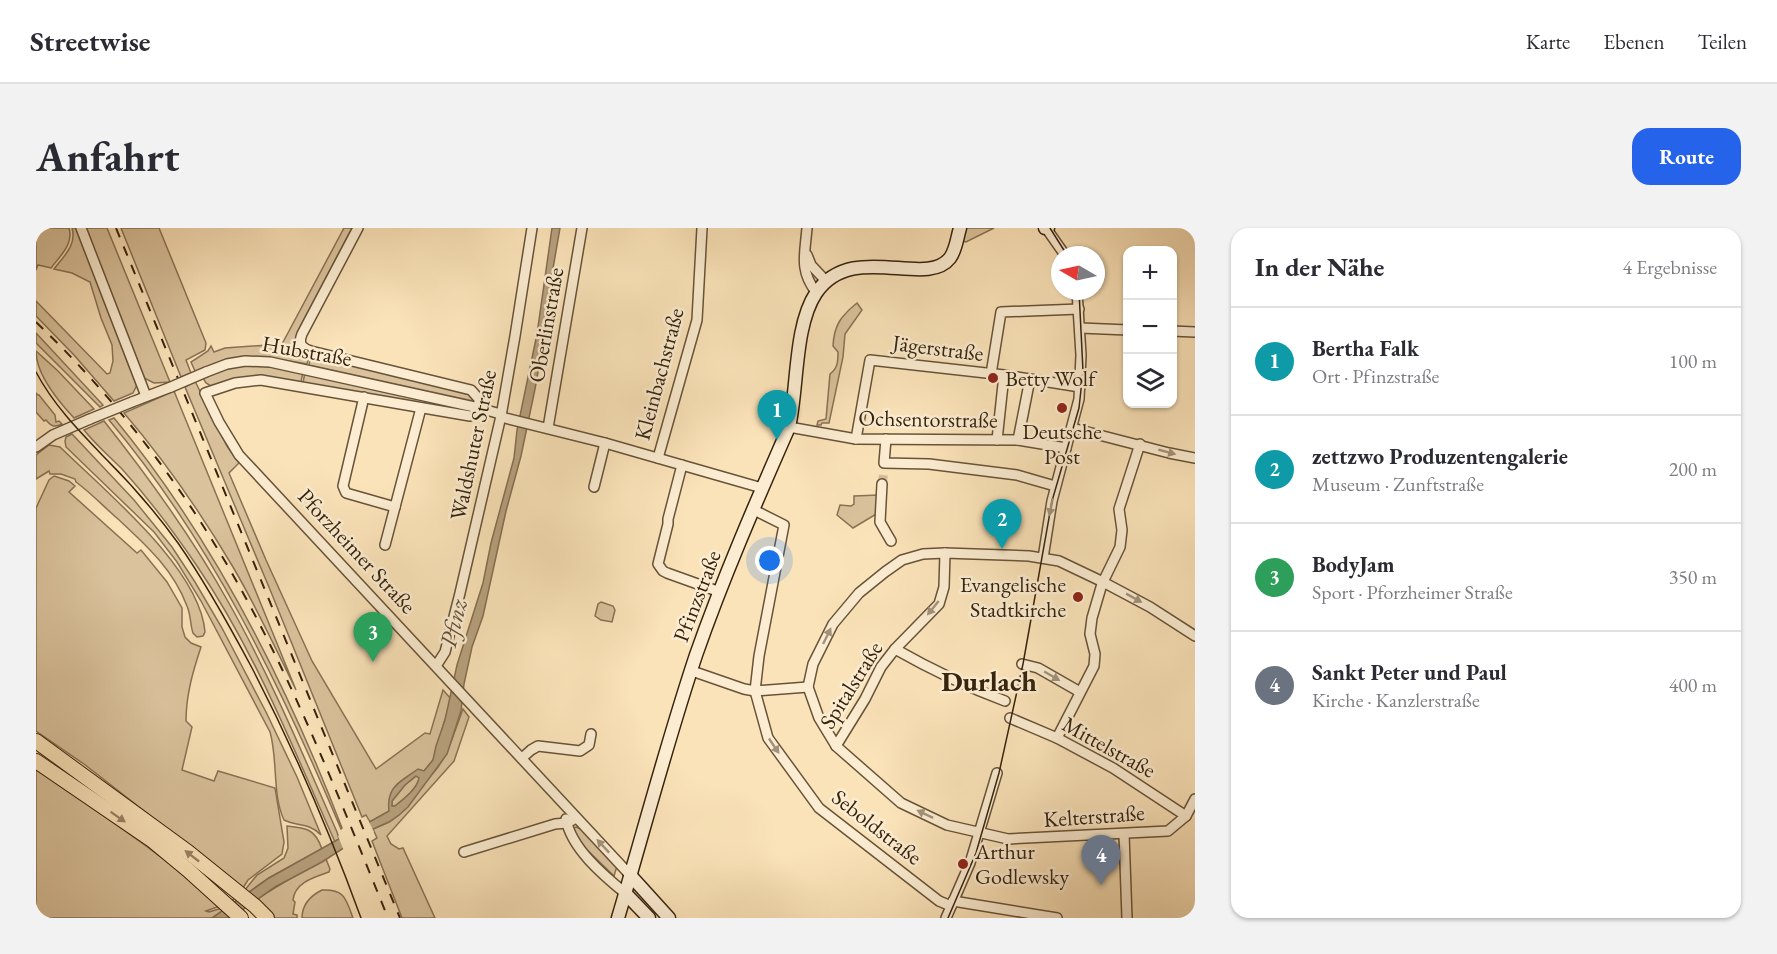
<!DOCTYPE html>
<html lang="de">
<head>
<meta charset="utf-8">
<style>
  :root { --surface:#fff; --page:#f2f2f3; --text:#2b2b33; --muted:#7c7c81; --line:#e1e1e2; --accent:#2563eb }
  body { margin:0; font-family:"EB Garamond",serif; background:var(--page); color:var(--text) }
  .controls { position:absolute; right:18px; top:18px; display:grid; overflow:hidden; border-radius:12px; box-shadow:0 2px 4px #0004 }
  .controls button { width:54px; height:54px; display:grid; place-items:center; padding:0; border:0; border-bottom:2px solid var(--line); background:var(--surface); color:var(--text); font:30px sans-serif }
  .compass { position:absolute; left:1015px; top:18px; width:54px; height:54px; border-radius:50%; background:var(--surface); box-shadow:0 2px 4px #0004; rotate:279deg }
  .you { position:absolute; left:734px; top:333px; width:21px; height:21px; margin:-15px; border:4px solid #fff; border-radius:50%; background:#1a73e8; box-shadow:0 0 0 9px #1a73e833 }
  .badge { display:grid; place-items:center; width:39px; height:39px; border-radius:50%; background:var(--accent); color:#fff; font-size:20px; font-weight:700 }
  .pin { position:absolute; translate:-50% -50px; filter:drop-shadow(0 2px 3px #0008) }
  .pin::after { content:''; position:absolute; top:32px; width:21px; height:18px; background:inherit; clip-path:polygon(0 0,100% 0,50% 100%) }
  .list { margin:0; padding:0; list-style:none }
  h2 { display:flex; justify-content:space-between; align-items:center; height:78px; margin:0; padding:0 24px; font-size:26px }
  h2 small { font-size:20px; font-weight:400; color:var(--muted) }
  .list li { display:grid; grid-template-columns:39px 1fr auto; gap:18px; align-items:center; box-sizing:border-box; height:108px; padding:0 24px; border-top:2px solid var(--line) }
  .list b { display:block; font-size:22px; white-space:nowrap }
  .list p { margin:0; font-size:20px; white-space:nowrap; color:var(--muted) }
  .list em { font-size:20px; font-style:normal; color:var(--muted) }
  .icon { flex:none; width:33px; height:33px; fill:none; stroke:currentColor; stroke-width:2; stroke-linecap:round; stroke-linejoin:round }
  .map { position:relative; flex:none; width:1159px; height:690px; overflow:hidden; border-radius:18px }
  header { display:flex; align-items:center; gap:36px; box-sizing:border-box; height:84px; padding:0 30px; background:var(--surface); border-bottom:2px solid var(--line) }
  header strong { font-size:28px }
  nav { display:flex; gap:33px; margin-inline-start:auto; font-size:21px }
  .intro { display:flex; align-items:center; justify-content:space-between; box-sizing:border-box; height:144px; padding:0 36px }
  h1 { margin:0; font-size:42px }
  .button { padding:15px 27px; border-radius:18px; background:var(--accent); color:#fff; font-size:21px; font-weight:700 }
  main { display:flex; gap:36px; padding:0 36px }
  aside { flex:1; background:var(--surface); border-radius:18px; box-shadow:0 2px 4px #0004 }
  .map>svg:first-child { display:block }
  .green { fill:#dac29c; stroke:#887255; stroke-width:1.5 }
  .water { fill:#b8a27f; stroke:#846f52; stroke-width:1.5; fill-rule:evenodd }
  .pier { fill:#fbe3b9 }
  .lines { fill:none; stroke-linecap:round; stroke-linejoin:round }
  .street-tunnel { stroke:#d4bd97; stroke-width:9; stroke-dasharray:9 4.5; stroke-linecap:butt }
  .street-casing { stroke:#675339; stroke-width:12 }
  .secondary-casing { stroke:#36230e; stroke-width:15 }
  .primary-casing { stroke:#36230e; stroke-width:16 }
  .street { stroke:#fcedd2; stroke-width:9 }
  .secondary { stroke:#fcedd2; stroke-width:12 }
  .primary { stroke:#fbe3b9; stroke-width:14 }
  .tram { stroke:#36230e; stroke-width:1.5 }
  .rail { stroke:#36230e; stroke-width:2; stroke-dasharray:10 10; stroke-linecap:butt }
  .street-bridge-casing { stroke:#675339; stroke-width:12; stroke-linecap:butt }
  .street-bridge { stroke:#fcedd2; stroke-width:9 }
  .oneway { fill:#a3927a }
  .oneway2 { fill:#988364 }
  .poi-dot { fill:#8f2418; stroke:#fcedd2; stroke-width:2 }
  .labels { text-anchor:middle; dominant-baseline:central; stroke-width:5; stroke-linejoin:round; paint-order:stroke }
  .street-label { font-size:22px; fill:#36230e; stroke:#fcedd2 }
  .poi-label { font-size:22px; fill:#36230e; stroke:#fcedd2; text-anchor:start }
  .water-label { font-size:24px; font-style:italic; fill:#644f36; stroke:#fcedd2 }
  .district-label { font-size:28px; font-weight:bold; fill:#36230e; stroke:#fcedd2 }
</style>
</head>
<body>
<header>
<strong>Streetwise</strong>
<nav><a>Karte</a><a>Ebenen</a><a>Teilen</a></nav>
</header>
<div class="intro"><h1>Anfahrt</h1><a class="button">Route</a></div>
<main>
<div class="map">
<svg width="1159" height="690" viewBox="0 0 1159 690">
  <rect width="100%" height="100%" fill="#fbe3b9"/>
  <filter id="stains"><feTurbulence type="fractalNoise" baseFrequency=".00333" numOctaves="4"/><feColorMatrix values="0 0 0 0 .2 0 0 0 0 .09 0 0 0 0 .02 0 0 0 .5 -.17"/></filter>
  <radialGradient id="worn" r=".72"><stop offset=".6" stop-color="#630" stop-opacity="0"/><stop offset="1" stop-color="#630" stop-opacity=".3"/></radialGradient>
  <g class="green">
    <path d="M0,0H33C38,16 24,28 15,40L2,37L0,42Z"/>
    <path d="M36,0H42L102,157H101L97,165L78,173L38,127L0,88V73L71,146L74,145L77,133L76,117L65,90L54,54L36,45L18,41C28,28 41,17 36,0Z"/>
    <path d="M47,0H71L134,154L118,155L106,149Z"/>
    <path d="M85,0H123L170,115L169,122L150,132L155,145L145,149L141,139Z"/>
    <path d="M308,0H316L265,97L259,114L260,120L274,126L271,136C233,129 204,124 167,141L221,136L267,144L265,154L235,149L175,158L170,155L167,150L163,152L155,134L172,123L175,118L178,124L189,120L246,116Z"/>
    <path d="M929,0H958L930,14L926,13Z"/>
    <path d="M821,75L826,82L809,106L807,129L793,195H786L785,197H781L782,193L790,191L794,146C802,140 802,133 802,124L797,118C798,97 805,88 821,75Z"/>
    <path d="M0,105L67,177L64,179L0,115Z"/>
    <path d="M0,123L22,143L58,181L38,190C23,174 0,146 0,123Z"/>
    <path d="M275,126L435,167L437,173L273,137Z"/>
    <path d="M269,144L435,182L434,184L267,155Z"/>
    <path d="M159,153L191,218L203,235L193,245L230,332L276,433L340,541L389,505L394,506L407,462L415,471L397,532L388,543L382,542C364,553 350,559 354,583L334,594L330,587L326,589L235,364L149,159Z"/>
    <path d="M138,163L260,462C240,421 220,378 197,339C165,285 129,233 88,185Z"/>
    <path d="M0,165L2,167H3L19,187L20,194L23,193L26,196C18,200 15,198 10,192L8,193L0,184Z"/>
    <path d="M78,190C178,311 250,454 306,600L305,601C244,456 175,313 73,192Z"/>
    <path d="M68,193C114,251 158,312 194,377C235,450 267,527 301,604L303,611L299,614C257,520 219,423 161,338C138,304 113,271 86,241C73,228 59,216 48,202Z"/>
    <path d="M36,206L98,272L136,319L159,354L186,400L230,484L261,549L285,607C272,594 262,599 248,592C236,567 242,531 234,504L165,373L141,334L118,304L30,219L29,213L30,209Z"/>
    <path d="M13,217L24,219C68,262 164,340 169,404L167,408L161,409L157,405C154,396 155,387 151,378C137,341 110,317 82,291C68,279 55,265 40,254L39,251L25,246H14L13,243L0,251V227Z"/>
    <path d="M18,248L33,253L39,258L33,264L101,325L105,322L131,354L146,380V399L149,409L155,415L165,419C157,443 150,467 150,493L156,499L146,542L178,553L182,543L239,560L248,614L246,626L212,652L207,660L48,536L0,503V280L13,252Z"/>
    <path d="M843,267L842,285L817,300L801,287L804,277L815,278L818,276V268Z"/>
    <path d="M565,374L577,378L579,382L576,394L565,392L559,388L562,376Z"/>
    <path d="M427,481L433,489L418,533L351,608L355,616L363,621L367,620L399,690H366L336,613L341,610L337,601L353,594L363,587L402,539L411,525Z"/>
    <path d="M0,541C62,585 129,627 184,678L170,683L173,684L186,680L208,663L221,647L248,630L252,620L251,598C271,600 279,601 286,621L233,650L176,690H0Z"/>
    <path d="M380,548L384,550C381,561 368,571 359,578H356V573L369,557Z"/>
    <path d="M540,599L545,601L581,638L578,648L539,610L537,600Z"/>
    <path d="M290,631L294,641L293,644C279,649 259,654 257,672L259,674L257,686L261,687V690H236L219,672L255,650Z"/>
    <path d="M286,662C309,661 310,671 317,690H266C266,676 274,668 286,662Z"/>
  </g>
  <path class="water" d="M516,0H524L510,81L507,115L499,161L485,228L470,283L447,388L436,419L428,456L425,483L411,526L372,579L363,587L353,594L337,601L286,634L239,659L195,690H176L233,650L353,583C350,559 364,554 382,541L388,543L397,532L400,518L409,492L421,437L447,355L455,315L478,230L481,202L501,106ZM380,548L383,550C381,561 368,571 359,578H356V573L369,557Z"/>
  <path class="pier" d="M332,592L338,604L308,623L302,608Z"/>
  <g class="lines">
    <path class="street-tunnel" d="M846,256L848,243"/>
    <g class="street-casing">
      <g id="street">
        <path d="M45,0L110,168"/>
        <path d="M322,0L266,106C262,116 266,120 275,123L435,162L443,171V180"/>
        <path d="M771,0C769,26 763,42 780,64"/>
        <path d="M1010,0L1029,27"/>
        <path d="M771,27L775,37L790,53"/>
        <path d="M1044,100L1092,102"/>
        <path d="M1136,103L1159,104"/>
        <path d="M170,144L191,136L209,133L234,134L443,180L461,185L469,190L569,215L726,260"/>
        <path d="M955,146L965,84L1043,81"/>
        <path d="M328,169L307,258L310,265L359,279"/>
        <path d="M96,174L135,159"/>
        <path d="M443,180L438,187L434,188L225,152L199,155L169,165L183,194L203,227L594,647"/>
        <path d="M753,199L820,211L982,212L1030,220"/>
        <path d="M512,200L546,0"/>
        <path d="M1036,200L1133,225L1159,230"/>
        <path d="M820,211L834,132L968,147L1044,159"/>
        <path d="M850,211L848,235L893,236L981,247L1019,258"/>
        <path d="M961,212L968,147"/>
        <path d="M982,212L994,151"/>
        <path d="M0,219L17,207L54,191"/>
        <path d="M622,230L661,92L666,0"/>
        <path d="M646,237L632,291V296L622,336L627,343L631,345L684,364"/>
        <path d="M846,256L844,294L855,313"/>
        <path d="M558,259L569,215"/>
        <path d="M718,282L748,297L723,428L719,463L732,510L783,580L903,673L915,678"/>
        <path d="M349,317L385,180"/>
        <path d="M1007,330L1016,273L1043,171L1045,127L1041,63"/>
        <path d="M1159,408L1114,379L1067,354L1023,333L993,328L909,325L887,326L866,332L849,344L823,365L797,396L777,436L772,459L783,490L800,518L865,575L911,597L972,611L1132,603L1150,588L1159,571"/>
        <path d="M859,421C896,442 929,458 969,473"/>
        <path d="M986,436L1002,440L1044,464"/>
        <path d="M400,438L409,424L424,365L465,188L479,108L496,0"/>
        <path d="M656,443L708,461L719,463L772,459"/>
        <path d="M974,490L1021,510L1077,540L1150,588"/>
        <path d="M1021,510L1058,438L1059,426L1054,406L1056,390L1066,356L1084,319L1086,302L1083,281L1104,216"/>
        <path d="M800,518L829,471L845,439L859,421L903,376L908,359L909,325"/>
        <path d="M486,530L495,522L502,518L544,523L553,517L555,506"/>
        <path d="M530,591C535,620 567,647 589,665"/>
        <path d="M1088,606L1091,690"/>
        <path d="M428,624L519,596L531,595L540,590"/>
        <path d="M917,673L1021,690"/>
        <path d="M910,690L934,635L961,545"/>
      </g>
    </g>
    <g class="secondary-casing">
      <g id="secondary">
        <path d="M1009,0H1012"/>
        <path d="M594,647L633,690"/>
        <path d="M589,665L613,690"/>
        <path d="M582,690C608,602 631,514 660,427C687,350 720,274 753,199C762,160 758,98 780,65C816,12 890,61 914,30C920,22 921,10 924,0"/>
      </g>
    </g>
    <g class="primary-casing">
      <g id="primary">
        <path d="M0,513L152,624L219,678L231,690"/>
        <path d="M0,533L117,613L152,642L205,690"/>
      </g>
    </g>
    <use href="#street" class="street"/>
    <use href="#secondary" class="secondary"/>
    <use href="#primary" class="primary"/>
    <g class="tram">
      <path d="M1014,0L1031,27"/>
      <path d="M0,144C18,178 45,205 71,232C97,258 121,286 142,315C170,355 193,397 216,440C258,521 294,605 325,690"/>
      <path d="M912,690L940,625L963,545L987,436L1016,273L1043,180L1047,143L1043,63"/>
    </g>
    <g class="rail">
      <path d="M80,0L364,690"/>
      <path d="M0,94C89,179 164,281 221,391C271,487 311,589 352,690"/>
    </g>
    <g class="street-bridge-casing">
      <g id="street-bridge">
        <path d="M135,159L170,144"/>
        <path d="M54,191L96,174"/>
      </g>
    </g>
    <use href="#street-bridge" class="street-bridge"/>
  </g>
  <defs><path id="oneway-solid" d="M-6-.8H1V-3.2L6.5 0L1 3.2V.8H-6Z" transform="scale(1.5)"/></defs>
  <g class="oneway">
    <use href="#oneway-solid" transform="translate(1131 224) rotate(15)"/>
    <use href="#oneway-solid" transform="translate(1015 279) rotate(101)"/>
    <use href="#oneway-solid" transform="translate(1098 370) rotate(29)"/>
    <use href="#oneway-solid" transform="translate(897 380) rotate(129)"/>
    <use href="#oneway-solid" transform="translate(791 408) rotate(-64)"/>
    <use href="#oneway-solid" transform="translate(1016 448) rotate(30)"/>
    <use href="#oneway-solid" transform="translate(738 518) rotate(56)"/>
    <use href="#oneway-solid" transform="translate(889 586) rotate(-154)"/>
    <use href="#oneway-solid" transform="translate(567 618) rotate(-133)"/>
  </g>
  <g class="oneway2">
    <use href="#oneway-solid" transform="translate(82 589) rotate(35)"/>
    <use href="#oneway-solid" transform="translate(156 628) rotate(-142)"/>
  </g>
  <g class="poi-dot">
    <circle cx="957" cy="150" r="6"/>
    <circle cx="1026" cy="180" r="6"/>
    <circle cx="1042" cy="369" r="6"/>
    <circle cx="927" cy="636" r="6"/>
  </g>
  <g class="labels">
    <g class="street-label">
      <text transform="translate(510 97) rotate(-80)">Oberlinstraße</text>
      <text transform="translate(902 120) rotate(7)">Jägerstraße</text>
      <text transform="translate(271 123) rotate(10)">Hubstraße</text>
      <text transform="translate(623 146) rotate(-75)">Kleinbachstraße</text>
      <text transform="translate(892 191) rotate(1)">Ochsentorstraße</text>
      <text transform="translate(437 217) rotate(-78)">Waldshuter Straße</text>
      <text transform="translate(321 323) rotate(47)">Pforzheimer Straße</text>
      <text transform="translate(661 368) rotate(-69)">Pfinzstraße</text>
      <text transform="translate(815 457) rotate(-58)">Spitalstraße</text>
      <text transform="translate(1073 519) rotate(29)">Mittelstraße</text>
      <text transform="translate(1058 588) rotate(-4)">Kelterstraße</text>
      <text transform="translate(841 599) rotate(38)">Seboldstraße</text>
    </g>
    <g class="poi-label">
      <text x="969" y="150">Betty Wolf</text>
      <text x="1026" y="203" text-anchor="middle">Deutsche<tspan x="1026" dy="25">Post</tspan></text>
      <text x="1030" y="356" text-anchor="end">Evangelische<tspan x="1030" dy="25">Stadtkirche</tspan></text>
      <text x="939" y="623">Arthur<tspan x="939" dy="25">Godlewsky</tspan></text>
    </g>
    <g class="water-label">
      <text transform="translate(417 395) rotate(-76)">Pfinz</text>
    </g>
    <g class="district-label">
      <text x="953" y="453">Durlach</text>
    </g>
  </g>
  <rect width="100%" height="100%" filter="url(#stains)"/>
  <rect width="100%" height="100%" fill="url(#worn)"/>
</svg>
<div class="controls">
<button>+</button>
<button>−</button>
<button><svg class="icon" aria-label="layers" viewBox="0 0 24 24"><path d="M12 4l9 5-9 5-9-5zM3 14l9 5 9-5"/></svg></button>
</div>
<svg class="compass" viewBox="-18 -18 36 36"><path d="M0-13l5 13h-10z" fill="#e53935"/><path d="M0 13l5-13h-10z" fill="#7c7c81"/></svg>
<div class="you"></div>
<div class="pin badge" style="left:741px;top:212px;background:#0f9aa8">1</div>
<div class="pin badge" style="left:966px;top:321px;background:#0f9aa8">2</div>
<div class="pin badge" style="left:337px;top:434px;background:#2e9e5b">3</div>
<div class="pin badge" style="left:1065px;top:657px;background:#6b7280">4</div>
</div>
<aside>
<h2>In der Nähe<small>4 Ergebnisse</small></h2>
<ul class="list">
<li><span class="badge" style="background:#0f9aa8">1</span><div><b>Bertha Falk</b><p>Ort · Pfinzstraße</p></div><em>100 m</em></li>
<li><span class="badge" style="background:#0f9aa8">2</span><div><b>zettzwo Produzentengalerie</b><p>Museum · Zunftstraße</p></div><em>200 m</em></li>
<li><span class="badge" style="background:#2e9e5b">3</span><div><b>BodyJam</b><p>Sport · Pforzheimer Straße</p></div><em>350 m</em></li>
<li><span class="badge" style="background:#6b7280">4</span><div><b>Sankt Peter und Paul</b><p>Kirche · Kanzlerstraße</p></div><em>400 m</em></li>
</ul>
</aside>
</main>
</body>
</html>
